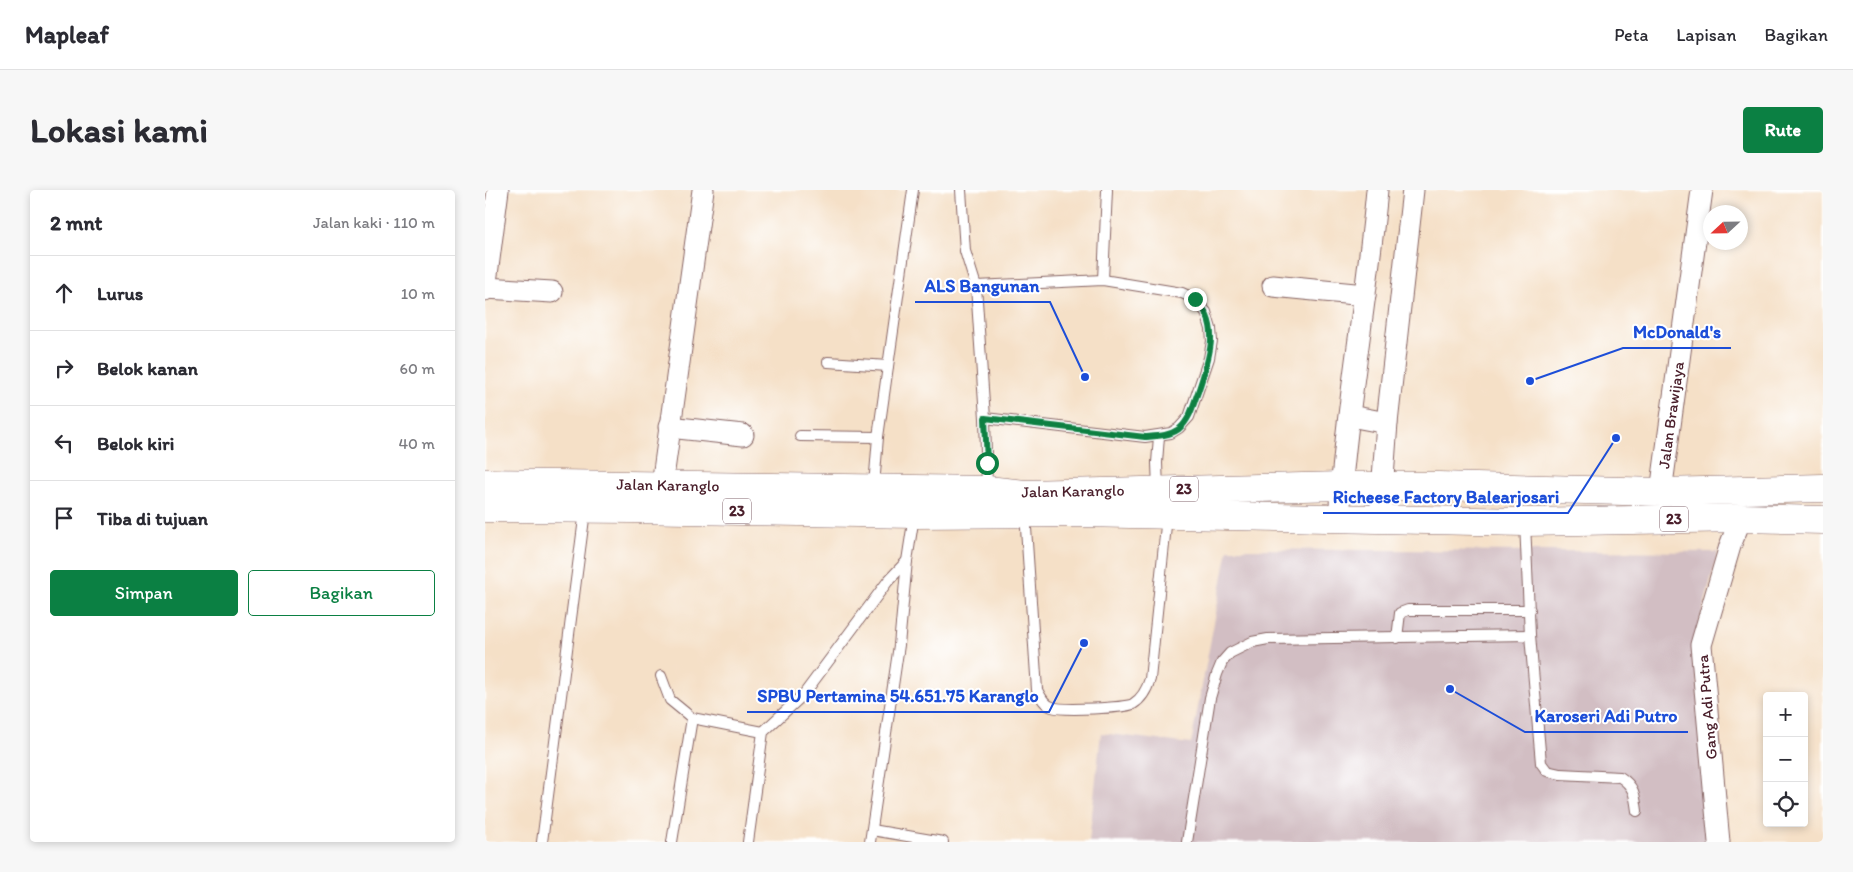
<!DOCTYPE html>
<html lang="id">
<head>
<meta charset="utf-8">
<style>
  :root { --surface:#fff; --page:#f7f7f7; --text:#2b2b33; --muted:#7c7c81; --line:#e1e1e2; --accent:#0b8043 }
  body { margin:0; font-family:Itim,sans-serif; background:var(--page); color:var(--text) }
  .controls { position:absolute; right:15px; bottom:15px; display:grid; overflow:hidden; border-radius:5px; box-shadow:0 2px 8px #0003 }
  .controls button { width:45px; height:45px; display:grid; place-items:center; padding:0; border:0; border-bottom:1px solid var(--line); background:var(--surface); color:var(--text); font:25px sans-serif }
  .compass { position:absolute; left:1218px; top:15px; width:45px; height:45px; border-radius:50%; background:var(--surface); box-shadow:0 2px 8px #0003; rotate:248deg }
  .stop { position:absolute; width:15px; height:15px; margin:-11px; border:4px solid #0b8043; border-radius:50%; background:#fff }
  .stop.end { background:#0b8043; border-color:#fff; box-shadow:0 1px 5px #0008 }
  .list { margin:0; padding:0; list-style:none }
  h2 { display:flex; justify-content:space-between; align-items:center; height:65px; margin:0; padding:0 20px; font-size:21px }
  h2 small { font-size:16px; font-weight:400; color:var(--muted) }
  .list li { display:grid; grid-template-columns:32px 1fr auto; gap:15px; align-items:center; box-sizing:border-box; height:75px; padding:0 20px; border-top:1px solid var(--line) }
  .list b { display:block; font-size:19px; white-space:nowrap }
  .list em { font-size:16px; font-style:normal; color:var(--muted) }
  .actions { display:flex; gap:10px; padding:15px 20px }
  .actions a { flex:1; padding:11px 0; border:1px solid var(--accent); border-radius:5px; text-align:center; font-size:18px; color:var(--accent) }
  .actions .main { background:var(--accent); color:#fff }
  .icon { flex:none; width:28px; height:28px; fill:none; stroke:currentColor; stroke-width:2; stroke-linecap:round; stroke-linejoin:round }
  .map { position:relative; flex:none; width:1338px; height:652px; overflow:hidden; border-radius:5px }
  header { display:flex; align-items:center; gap:30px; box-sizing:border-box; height:70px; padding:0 25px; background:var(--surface); border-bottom:1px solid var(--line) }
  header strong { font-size:24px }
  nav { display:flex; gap:28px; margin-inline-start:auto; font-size:18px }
  .intro { display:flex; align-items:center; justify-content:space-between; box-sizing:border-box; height:120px; padding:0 30px }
  h1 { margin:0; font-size:35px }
  .button { padding:12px 22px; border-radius:5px; background:var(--accent); color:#fff; font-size:18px; font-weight:700 }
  main { display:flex; gap:30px; padding:0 30px }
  aside { flex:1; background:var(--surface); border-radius:5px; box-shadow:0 2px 8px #0003 }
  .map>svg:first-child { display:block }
  .industrial { fill:#d2bec3 }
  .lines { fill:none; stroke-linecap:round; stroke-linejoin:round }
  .lane-casing { stroke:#866362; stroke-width:12 }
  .street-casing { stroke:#866362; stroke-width:23 }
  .highway-casing { stroke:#866362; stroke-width:29 }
  .lane { stroke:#fff; stroke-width:10 }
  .street { stroke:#fff; stroke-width:21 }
  .highway { stroke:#fff; stroke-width:28 }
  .route { stroke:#0b8043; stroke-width:6 }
  .labels { text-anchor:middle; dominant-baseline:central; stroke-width:4; stroke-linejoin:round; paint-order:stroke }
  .shield { fill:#fff; stroke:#80626b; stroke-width:1 }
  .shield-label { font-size:15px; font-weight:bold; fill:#4a1f2b }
  .street-label { font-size:16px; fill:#4a1f2b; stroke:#fff }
  .leader { fill:none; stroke:#1d4ed8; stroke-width:2 }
  .callout-dot { fill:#1d4ed8; stroke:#fff; stroke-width:2 }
  .callout-label { font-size:18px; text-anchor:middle; font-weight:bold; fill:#1d4ed8; stroke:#fff; stroke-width:4; stroke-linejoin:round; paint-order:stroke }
</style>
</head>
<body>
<header>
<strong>Mapleaf</strong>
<nav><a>Peta</a><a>Lapisan</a><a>Bagikan</a></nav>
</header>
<div class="intro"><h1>Lokasi kami</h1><a class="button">Rute</a></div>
<main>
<aside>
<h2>2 mnt<small>Jalan kaki · 110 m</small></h2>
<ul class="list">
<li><svg class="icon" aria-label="ahead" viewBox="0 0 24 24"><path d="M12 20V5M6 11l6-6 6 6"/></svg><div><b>Lurus</b></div><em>10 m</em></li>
<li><svg class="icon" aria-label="right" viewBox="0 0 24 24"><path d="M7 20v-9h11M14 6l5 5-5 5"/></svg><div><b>Belok kanan</b></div><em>60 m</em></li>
<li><svg class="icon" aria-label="left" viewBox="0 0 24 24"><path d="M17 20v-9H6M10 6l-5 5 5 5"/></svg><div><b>Belok kiri</b></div><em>40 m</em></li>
<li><svg class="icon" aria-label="arrive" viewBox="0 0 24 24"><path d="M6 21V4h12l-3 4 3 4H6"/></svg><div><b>Tiba di tujuan</b></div></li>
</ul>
<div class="actions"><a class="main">Simpan</a><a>Bagikan</a></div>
</aside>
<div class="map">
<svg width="1338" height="652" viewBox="0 0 1338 652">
  <rect width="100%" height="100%" fill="#fff"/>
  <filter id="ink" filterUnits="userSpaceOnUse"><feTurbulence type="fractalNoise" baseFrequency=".02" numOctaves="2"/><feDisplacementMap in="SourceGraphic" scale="10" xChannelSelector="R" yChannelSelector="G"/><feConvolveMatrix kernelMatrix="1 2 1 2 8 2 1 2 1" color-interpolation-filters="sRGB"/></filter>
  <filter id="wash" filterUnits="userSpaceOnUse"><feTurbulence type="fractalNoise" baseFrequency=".0096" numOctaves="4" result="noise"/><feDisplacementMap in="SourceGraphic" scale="20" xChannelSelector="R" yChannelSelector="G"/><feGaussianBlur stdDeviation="1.12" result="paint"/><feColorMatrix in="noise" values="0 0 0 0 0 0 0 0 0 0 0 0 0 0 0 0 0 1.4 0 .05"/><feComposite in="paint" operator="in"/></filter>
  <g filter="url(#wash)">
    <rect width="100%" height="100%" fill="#f5e0c7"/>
    <path class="industrial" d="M743,359L1233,362L1209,454L1228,652H604L616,543L706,554Z"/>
  </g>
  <g filter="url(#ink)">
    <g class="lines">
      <g class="lane-casing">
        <g id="lane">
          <path d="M476,0L480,61L491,96L500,228L502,299"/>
          <path d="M618,90L622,0"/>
          <path d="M491,96L618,90L697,103L710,109L721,122L726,139L727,151L724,168L704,227L694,238L686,243L660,247L500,228"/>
          <path d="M343,172L403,176"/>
          <path d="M315,246L393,247"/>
          <path d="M389,296L393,247L428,0"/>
          <path d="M673,299L672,273L674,246"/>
          <path d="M540,323L552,500C556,507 559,514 567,517C577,521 639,518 648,514C658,508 662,499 665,489L682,326"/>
          <path d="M1040,333L1045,445L1056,573L1062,581L1075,584L1135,587C1149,596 1150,605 1152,621"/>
          <path d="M912,448L915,423L923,420H1045"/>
          <path d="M176,486L185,510L207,528L278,542"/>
          <path d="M387,640L458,652"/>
          <path d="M57,652L100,321"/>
          <path d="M187,652L207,528"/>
          <path d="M263,652L278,542L319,504L403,391L422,371"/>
          <path d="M385,652L414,455L422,371L429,326"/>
          <path d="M702,652L725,508L732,484L737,472L745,463L767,452L783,449L1045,445"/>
        </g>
      </g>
      <g class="street-casing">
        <g id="street">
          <path d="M788,96L880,105"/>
          <path d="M0,98L67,102"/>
          <path d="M0,100L13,0"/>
          <path d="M865,226L902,233"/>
          <path d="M184,237L258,245"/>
          <path d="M177,295L218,0"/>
          <path d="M1176,302L1217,0"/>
          <path d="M854,329C861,219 882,110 892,0"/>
          <path d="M895,329L902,233L928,0"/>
          <path d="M1234,652L1216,455L1245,356L1256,328"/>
        </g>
      </g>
      <g class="highway-casing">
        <g id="highway">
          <path d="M0,293L502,300L540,304L856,296H954L1176,302L1338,298"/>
          <path d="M0,318L147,319L430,324L595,323L1040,332L1256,328L1338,330"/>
        </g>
      </g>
      <use href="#lane" class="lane"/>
      <use href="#street" class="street"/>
      <use href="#highway" class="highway"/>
    </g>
  </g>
  <g class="lines" filter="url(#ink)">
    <path class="route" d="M502,273L500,228L660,247C672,246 684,246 694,239C705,230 708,215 713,202C723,171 738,135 710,109"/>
  </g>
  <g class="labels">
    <g class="shield">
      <rect x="685" y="286.5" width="28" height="25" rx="4"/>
      <rect x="238" y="308.5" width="28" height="25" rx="4"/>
      <rect x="1175" y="316.5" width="28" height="25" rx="4"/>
    </g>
    <g class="shield-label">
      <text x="699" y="299">23</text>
      <text x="252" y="321">23</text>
      <text x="1189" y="329">23</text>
    </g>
    <g class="street-label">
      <text transform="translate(1186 225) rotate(-82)">Jalan Brawijaya</text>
      <text transform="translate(183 295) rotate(1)">Jalan Karanglo</text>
      <text transform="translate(588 301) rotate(-1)">Jalan Karanglo</text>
      <text transform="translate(1222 517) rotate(-95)">Gang Adi Putra</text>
    </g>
  </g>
  <path class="leader" d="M600 187L565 112H430M1045 191L1138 158H1246M1131 248L1083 323H838M599 453L564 522H262M965 499L1040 542H1203"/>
  <g class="callout-dot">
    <circle cx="600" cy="187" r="5"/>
    <circle cx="1045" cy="191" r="5"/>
    <circle cx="1131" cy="248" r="5"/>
    <circle cx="599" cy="453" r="5"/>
    <circle cx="965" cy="499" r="5"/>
  </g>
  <g class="callout-label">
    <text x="497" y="102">ALS Bangunan</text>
    <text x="1192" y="148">McDonald's</text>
    <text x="961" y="313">Richeese Factory Balearjosari</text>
    <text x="413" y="512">SPBU Pertamina 54.651.75 Karanglo</text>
    <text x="1121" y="532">Karoseri Adi Putro</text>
  </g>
</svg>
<div class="controls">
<button>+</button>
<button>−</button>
<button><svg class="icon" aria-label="locate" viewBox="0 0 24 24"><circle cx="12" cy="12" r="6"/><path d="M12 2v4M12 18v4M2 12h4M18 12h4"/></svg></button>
</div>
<svg class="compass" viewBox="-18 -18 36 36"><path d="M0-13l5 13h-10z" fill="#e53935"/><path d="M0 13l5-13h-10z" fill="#7c7c81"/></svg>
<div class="stop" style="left:502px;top:273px"></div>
<div class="stop end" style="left:710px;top:109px"></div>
</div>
</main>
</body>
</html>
